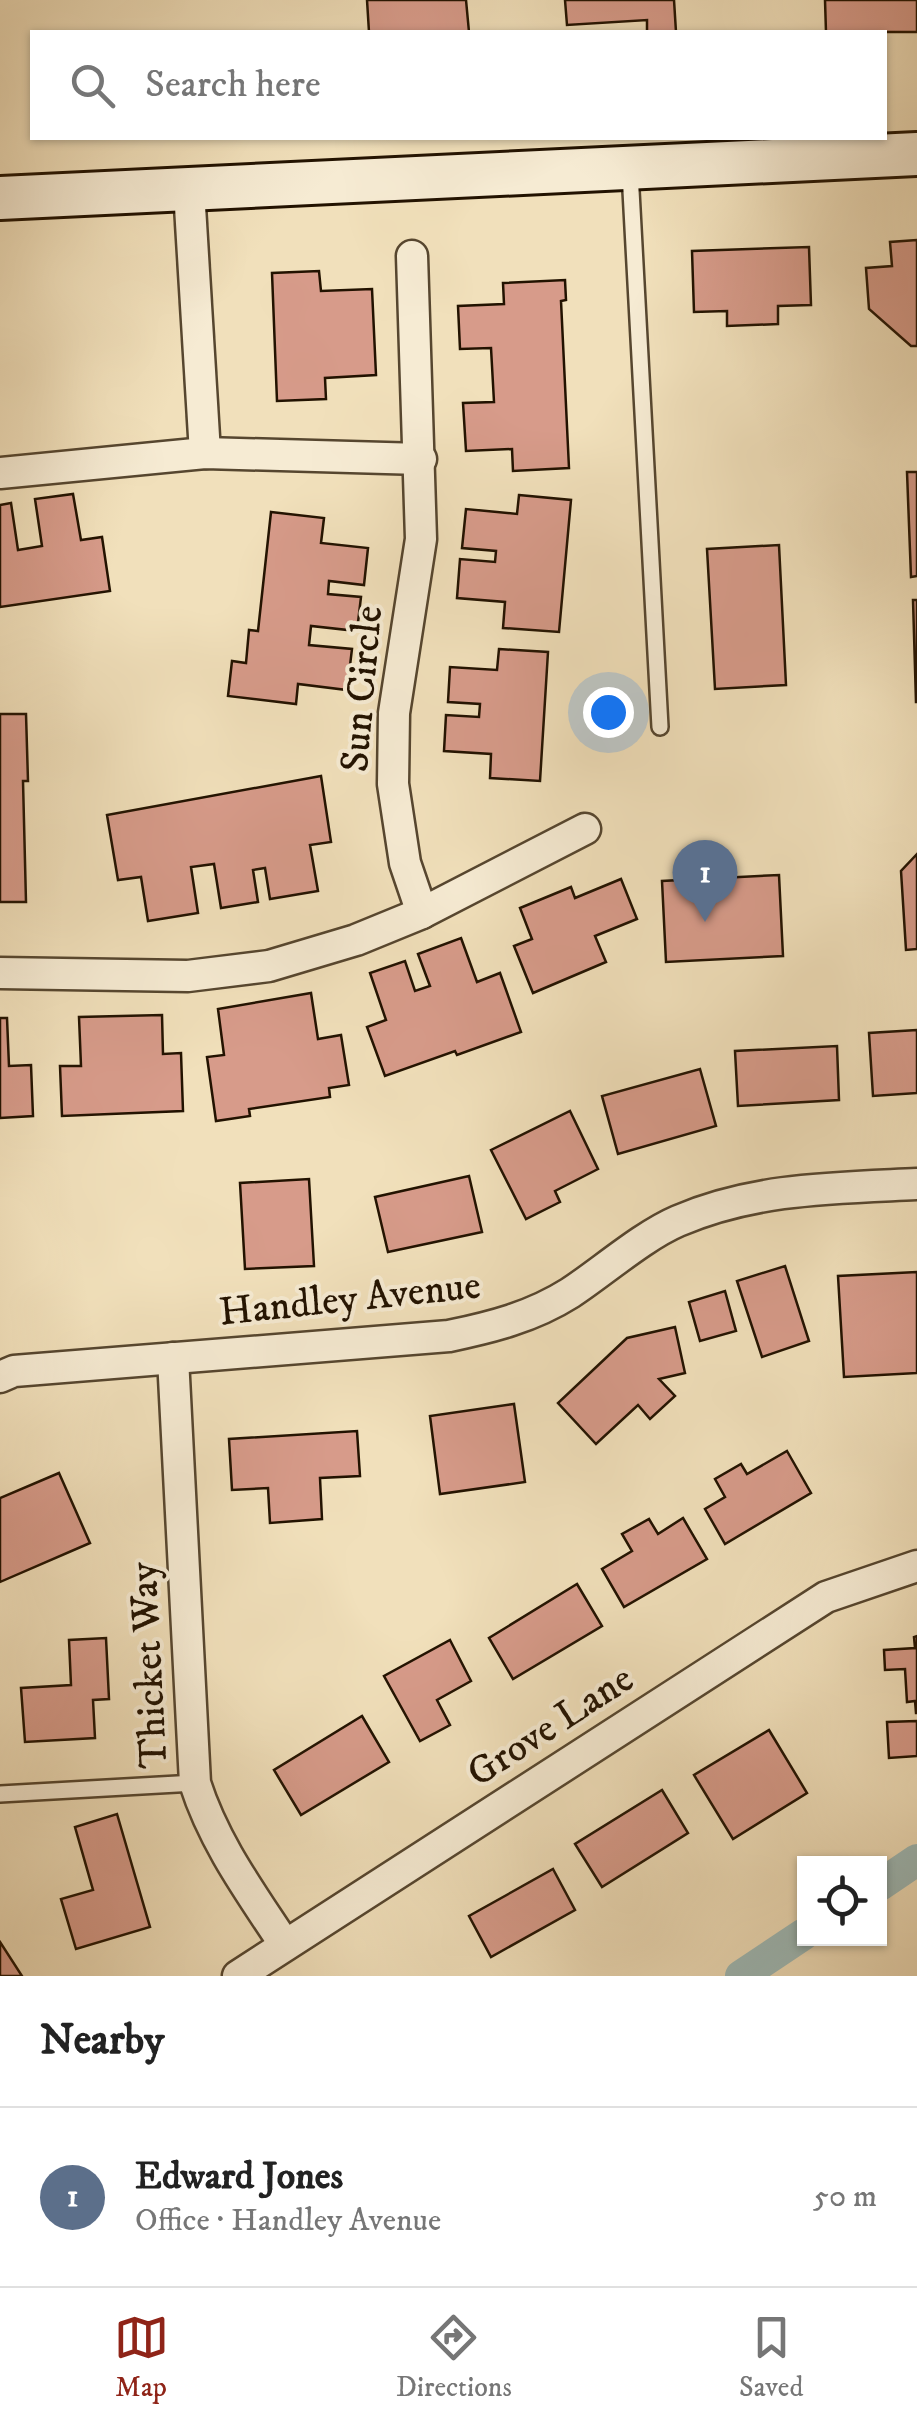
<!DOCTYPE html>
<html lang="en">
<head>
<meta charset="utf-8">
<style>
  :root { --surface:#fff; --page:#f6f6f6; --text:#222; --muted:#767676; --line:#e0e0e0; --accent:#8f2418 }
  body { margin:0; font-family:"IM FELL DW Pica",serif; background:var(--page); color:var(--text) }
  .controls { position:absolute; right:30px; bottom:30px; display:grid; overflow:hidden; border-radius:0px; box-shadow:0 2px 8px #0004 }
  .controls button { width:90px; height:90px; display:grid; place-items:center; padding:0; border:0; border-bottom:2px solid var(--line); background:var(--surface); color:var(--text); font:50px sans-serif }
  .you { position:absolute; left:608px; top:712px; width:35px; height:35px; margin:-25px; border:8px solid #fff; border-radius:50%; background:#1a73e8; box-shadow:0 0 0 15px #1a73e833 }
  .badge { display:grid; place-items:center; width:65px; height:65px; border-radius:50%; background:var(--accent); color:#fff; font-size:32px; font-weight:700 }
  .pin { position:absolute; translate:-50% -82px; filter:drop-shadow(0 2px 5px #0008) }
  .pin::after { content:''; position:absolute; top:52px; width:35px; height:30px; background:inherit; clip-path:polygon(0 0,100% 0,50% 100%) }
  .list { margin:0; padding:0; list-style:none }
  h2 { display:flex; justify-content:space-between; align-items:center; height:130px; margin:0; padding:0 40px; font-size:42px }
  h2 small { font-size:32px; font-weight:400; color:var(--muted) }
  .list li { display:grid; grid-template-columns:65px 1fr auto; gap:30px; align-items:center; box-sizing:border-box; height:180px; padding:0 40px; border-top:2px solid var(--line) }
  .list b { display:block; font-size:38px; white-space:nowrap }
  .list p { margin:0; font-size:32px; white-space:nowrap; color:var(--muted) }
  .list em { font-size:32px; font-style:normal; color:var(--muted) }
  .icon { flex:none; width:55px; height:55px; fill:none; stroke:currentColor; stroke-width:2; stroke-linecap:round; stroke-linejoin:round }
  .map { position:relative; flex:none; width:917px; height:1976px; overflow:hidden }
  .search { position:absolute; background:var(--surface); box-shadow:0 2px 8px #0004; left:30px; right:30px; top:30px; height:110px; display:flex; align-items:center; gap:25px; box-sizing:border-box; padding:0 35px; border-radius:0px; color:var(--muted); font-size:38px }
  .sheet { height:310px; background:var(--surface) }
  nav { display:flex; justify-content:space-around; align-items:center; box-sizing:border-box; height:140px; border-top:2px solid var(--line); background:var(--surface); font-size:28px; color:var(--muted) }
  nav a { display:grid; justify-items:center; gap:5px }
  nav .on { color:var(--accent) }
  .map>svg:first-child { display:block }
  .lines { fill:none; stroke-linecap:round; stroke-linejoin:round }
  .canal { stroke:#9ebbb9; stroke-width:32 }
  .building { fill:#d79b8a; stroke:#221200; stroke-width:2.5 }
  .lane-casing { stroke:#56462f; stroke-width:20 }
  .street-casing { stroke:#56462f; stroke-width:35 }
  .secondary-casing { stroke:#221200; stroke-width:48 }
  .lane { stroke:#f6ebd3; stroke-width:15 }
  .street { stroke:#f6ebd3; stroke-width:30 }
  .secondary { stroke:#f6ebd3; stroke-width:42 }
  .labels { text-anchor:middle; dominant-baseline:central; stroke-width:8; stroke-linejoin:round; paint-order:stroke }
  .street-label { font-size:40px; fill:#221200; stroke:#f6ebd3 }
</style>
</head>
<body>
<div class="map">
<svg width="917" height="1976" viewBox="0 0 917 1976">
  <rect width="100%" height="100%" fill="#f1e0bb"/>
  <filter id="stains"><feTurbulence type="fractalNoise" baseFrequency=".002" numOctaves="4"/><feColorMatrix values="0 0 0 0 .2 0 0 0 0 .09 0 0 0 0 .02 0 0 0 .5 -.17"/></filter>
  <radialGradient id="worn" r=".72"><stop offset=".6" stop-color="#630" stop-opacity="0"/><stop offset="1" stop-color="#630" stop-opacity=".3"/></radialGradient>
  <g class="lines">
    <g class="canal">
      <path d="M880,1885L917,1860"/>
      <path d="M741,1976L804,1934"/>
    </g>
  </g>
  <g class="building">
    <path d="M367,0H466L469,32H369Z"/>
    <path d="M565,0H674L676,32H647V20L567,25Z"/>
    <path d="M825,0H917V32H826Z"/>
    <path d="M917,240V346H911L869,309L866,268L892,266L890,242Z"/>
    <path d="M809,247L811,305L778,306V324L727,326V311L694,312L692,251Z"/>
    <path d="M319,271L321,291L372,289L376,375L325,378L326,399L277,401L272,273Z"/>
    <path d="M565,280L566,300L561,301L569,468L513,471L512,449L466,451L463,403L494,402L491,348L460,349L458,306L504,304L503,283Z"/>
    <path d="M907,472H917V576L911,577Z"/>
    <path d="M73,494L81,540L102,537L110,591L0,607V505L11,503L18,550L42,546L35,499Z"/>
    <path d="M519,495L571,500L559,632L503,628L505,602L457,598L460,559L495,562L496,551L462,548L466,509L517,514Z"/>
    <path d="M271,512L324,518L321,543L368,548L364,585L329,581L328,594L361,597L357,631L311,626L309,645L352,649L347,690L298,684L296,704L228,696L232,661L246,663L249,630L258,631Z"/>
    <path d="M779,545L786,685L715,689L707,549Z"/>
    <path d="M913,600H917V702H916Z"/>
    <path d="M499,649L548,652L540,781L490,778L491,754L444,751L446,715L479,717L480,704L448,702L450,667L497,670Z"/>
    <path d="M0,714H26L28,781H23L26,902H0Z"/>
    <path d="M321,776L331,842L310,845L318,891L270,899L265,868L253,870L258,902L221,908L214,864L191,867L198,913L148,921L141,877L118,880L107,815Z"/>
    <path d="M917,854V949L906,950L901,871Z"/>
    <path d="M779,875L783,956L666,962L662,881Z"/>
    <path d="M621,879L637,919L595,936L606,962L533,993L514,946L532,939L520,908L571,887L575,898Z"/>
    <path d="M461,938L477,982L500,973L521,1032L457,1055L455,1051L385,1076L367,1027L386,1020L370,973L405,961L415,991L430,986L418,954Z"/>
    <path d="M311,993L318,1039L341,1035L349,1085L329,1088L330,1097L249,1109L250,1116L216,1121L207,1057L224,1055L218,1009Z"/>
    <path d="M162,1015L163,1054L181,1053L183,1111L62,1116L60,1066H81L79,1017Z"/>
    <path d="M0,1018H7L9,1066L31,1065L33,1116L0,1118Z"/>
    <path d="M917,1030V1093L873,1096L869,1033Z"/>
    <path d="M837,1046L839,1100L738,1106L735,1051Z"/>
    <path d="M700,1069L716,1126L618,1154L602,1096Z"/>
    <path d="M570,1111L598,1169L555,1191L560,1202L526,1219L491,1150Z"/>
    <path d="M469,1176L482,1232L388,1252L375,1197Z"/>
    <path d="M309,1179L314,1266L245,1269L240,1183Z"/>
    <path d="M785,1266L809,1341L762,1357L737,1281Z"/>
    <path d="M917,1272V1373L844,1377L838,1276Z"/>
    <path d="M725,1291L736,1331L700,1341L689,1302Z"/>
    <path d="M675,1327L685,1373L659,1379L675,1396L650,1419L638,1405L596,1444L558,1403L627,1338Z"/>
    <path d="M514,1404L525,1482L440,1494L430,1416Z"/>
    <path d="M357,1431L360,1476L320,1478L322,1519L270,1523L268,1488L232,1490L229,1439Z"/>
    <path d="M787,1451L811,1493L725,1544L705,1509L725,1497L715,1479L741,1464L747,1474Z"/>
    <path d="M59,1473L90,1543L0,1582V1498Z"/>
    <path d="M683,1518L707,1559L624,1607L602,1569L632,1551L622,1534L649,1519L658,1534Z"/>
    <path d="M577,1584L602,1626L513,1679L489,1638Z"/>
    <path d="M917,1636V1713H916L915,1701L907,1702L905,1669L885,1670L884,1650L915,1648L914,1637Z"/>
    <path d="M106,1638L109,1699L93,1700L95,1738L25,1742L21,1688L71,1685L69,1640Z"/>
    <path d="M450,1640L471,1681L437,1700L450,1725L420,1741L384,1676Z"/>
    <path d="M362,1716L389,1762L301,1815L274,1770Z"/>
    <path d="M917,1721V1756L889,1758L887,1722Z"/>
    <path d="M769,1730L807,1793L733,1839L694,1775Z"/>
    <path d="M662,1790L688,1833L602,1887L575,1844Z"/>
    <path d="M117,1814L150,1927L76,1949L61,1899L93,1890L75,1827Z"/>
    <path d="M553,1869L575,1910L491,1957L469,1916Z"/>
    <path d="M0,1942L22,1976H0Z"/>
  </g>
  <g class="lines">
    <g class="lane-casing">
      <g id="lane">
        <path d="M630,172L660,727"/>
        <path d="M0,1794L195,1783"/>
      </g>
    </g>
    <g class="street-casing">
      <g id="street">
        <path d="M189,190L205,453"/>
        <path d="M412,256L421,539L394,713L393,784L405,863L422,913"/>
        <path d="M0,473L205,453L421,459"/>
        <path d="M0,973L188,976L269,966L356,940L422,913L585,829"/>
        <path d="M173,1358L195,1783C214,1843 251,1893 285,1945"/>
        <path d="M0,1377L14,1371L449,1336C492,1327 532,1317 570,1293C602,1272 643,1236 678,1221C754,1188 835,1188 917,1184"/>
        <path d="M238,1976L826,1597L917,1566"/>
      </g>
    </g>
    <g class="secondary-casing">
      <path id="secondary" d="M0,198L917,154"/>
    </g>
    <use href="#lane" class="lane"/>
    <use href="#street" class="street"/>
    <use href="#secondary" class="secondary"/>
  </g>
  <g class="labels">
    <g class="street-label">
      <text transform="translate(363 689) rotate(-85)">Sun Circle</text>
      <text transform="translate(350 1300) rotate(-6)">Handley Avenue</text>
      <text transform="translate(150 1665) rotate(-93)">Thicket Way</text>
      <text transform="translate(551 1727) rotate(-33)">Grove Lane</text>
    </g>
  </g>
  <rect width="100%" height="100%" filter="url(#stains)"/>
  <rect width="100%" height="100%" fill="url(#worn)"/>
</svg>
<div class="controls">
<button><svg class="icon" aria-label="locate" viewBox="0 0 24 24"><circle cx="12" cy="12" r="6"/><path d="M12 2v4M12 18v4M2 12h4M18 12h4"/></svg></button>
</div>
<div class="you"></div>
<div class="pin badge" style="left:705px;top:922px;background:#5c6f8a">1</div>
<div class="search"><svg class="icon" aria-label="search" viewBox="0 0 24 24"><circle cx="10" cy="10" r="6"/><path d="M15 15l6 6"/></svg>Search here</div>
</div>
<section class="sheet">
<h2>Nearby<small></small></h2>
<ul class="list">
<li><span class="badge" style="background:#5c6f8a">1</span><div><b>Edward Jones</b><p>Office · Handley Avenue</p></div><em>50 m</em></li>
</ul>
</section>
<nav>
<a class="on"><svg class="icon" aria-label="map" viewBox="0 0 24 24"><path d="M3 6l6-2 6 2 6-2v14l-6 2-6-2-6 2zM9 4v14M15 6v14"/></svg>Map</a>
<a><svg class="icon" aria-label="directions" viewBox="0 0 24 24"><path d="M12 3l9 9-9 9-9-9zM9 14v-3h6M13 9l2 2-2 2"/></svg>Directions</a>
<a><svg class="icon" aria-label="saved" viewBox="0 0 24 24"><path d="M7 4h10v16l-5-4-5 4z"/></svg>Saved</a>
</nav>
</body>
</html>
